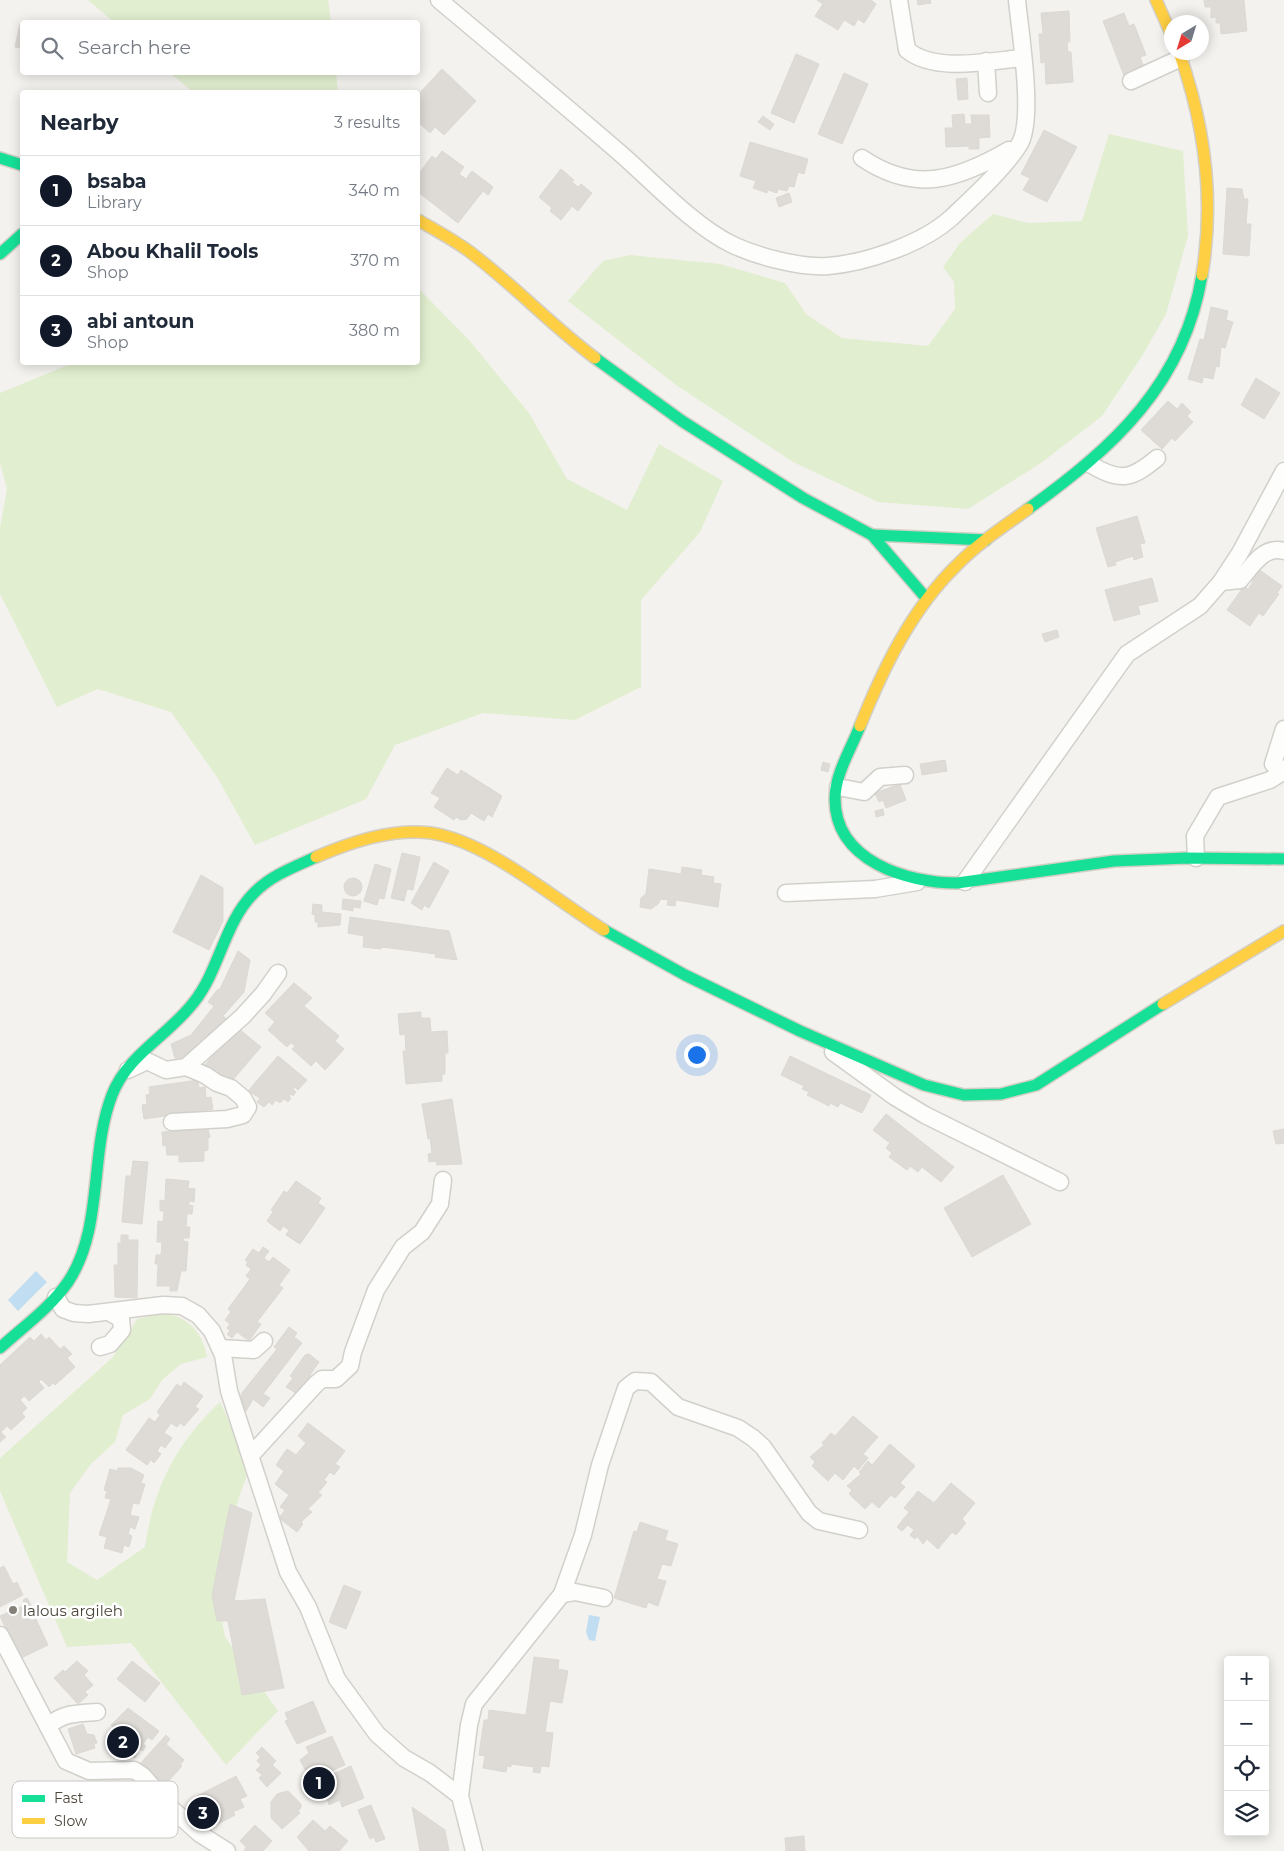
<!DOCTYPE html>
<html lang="en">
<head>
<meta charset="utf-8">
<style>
  :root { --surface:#fff; --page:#f6f6f7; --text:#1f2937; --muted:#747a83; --line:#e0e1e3; --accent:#111827 }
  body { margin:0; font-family:Montserrat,sans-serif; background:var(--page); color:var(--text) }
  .controls { position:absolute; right:15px; bottom:15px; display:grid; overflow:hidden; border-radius:5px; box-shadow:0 2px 12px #0003 }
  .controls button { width:45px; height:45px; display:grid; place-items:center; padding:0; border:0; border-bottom:1px solid var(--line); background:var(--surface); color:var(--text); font:25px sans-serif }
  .compass { position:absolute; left:1164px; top:15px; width:45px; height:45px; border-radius:50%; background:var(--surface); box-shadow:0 2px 12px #0003; rotate:218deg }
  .you { position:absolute; left:696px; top:1054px; width:18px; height:18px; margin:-12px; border:4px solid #fff; border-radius:50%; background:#1a73e8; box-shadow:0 0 0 8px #1a73e833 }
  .badge { display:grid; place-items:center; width:32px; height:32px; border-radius:50%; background:var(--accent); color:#fff; font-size:16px; font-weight:700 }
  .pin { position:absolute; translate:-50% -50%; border:2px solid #fff; box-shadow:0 1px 5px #0006 }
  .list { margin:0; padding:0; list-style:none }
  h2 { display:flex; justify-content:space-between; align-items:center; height:65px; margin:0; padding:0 20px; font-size:21px }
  h2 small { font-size:16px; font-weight:400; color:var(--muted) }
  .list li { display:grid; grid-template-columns:32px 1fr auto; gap:15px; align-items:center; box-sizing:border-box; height:70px; padding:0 20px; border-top:1px solid var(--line) }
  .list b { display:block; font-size:19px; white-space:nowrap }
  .list p { margin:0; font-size:16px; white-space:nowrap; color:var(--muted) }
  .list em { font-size:16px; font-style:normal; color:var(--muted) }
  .icon { flex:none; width:28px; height:28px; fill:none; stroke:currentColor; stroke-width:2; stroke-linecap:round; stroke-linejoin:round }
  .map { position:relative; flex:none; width:1284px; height:1851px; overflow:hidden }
  .search { position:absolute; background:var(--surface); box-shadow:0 2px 12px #0003; left:20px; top:20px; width:400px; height:55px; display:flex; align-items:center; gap:12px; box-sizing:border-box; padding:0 18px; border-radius:5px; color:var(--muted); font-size:19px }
  .panel { position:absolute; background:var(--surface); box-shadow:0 2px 12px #0003; left:20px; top:90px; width:400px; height:275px; border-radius:5px }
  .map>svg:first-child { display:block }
  .green { fill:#e1eecf }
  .water { fill:#c0ddf1 }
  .building { fill:#dedbd6; stroke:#dcd9d4 }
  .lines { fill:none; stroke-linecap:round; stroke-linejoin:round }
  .street-casing { stroke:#d2d0cb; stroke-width:19 }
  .fast-casing { stroke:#d3cfc5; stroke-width:14 }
  .slow-casing { stroke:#d3cfc5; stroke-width:14 }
  .street { stroke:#fdfdfc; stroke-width:16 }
  .fast { stroke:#16e098; stroke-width:11 }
  .slow { stroke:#ffcf43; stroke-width:11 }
  .poi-dot { fill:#868178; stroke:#fff; stroke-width:2 }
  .labels { text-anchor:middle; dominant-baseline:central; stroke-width:5; stroke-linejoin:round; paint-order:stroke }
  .poi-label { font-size:15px; fill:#4b4439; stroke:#fff; text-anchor:start }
  .key { fill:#fff; stroke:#c9c7c4; stroke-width:1 }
  .key-label { font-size:14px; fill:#4b4439 }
</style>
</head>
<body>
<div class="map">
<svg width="1284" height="1851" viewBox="0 0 1284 1851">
  <rect width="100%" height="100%" fill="#f4f2ee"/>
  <g class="green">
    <path d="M88,0H328L331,22H114Z"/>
    <path d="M170,73H336L338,92H193Z"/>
    <path d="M1109,134L1183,151L1188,236L1166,314L1142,356L1102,416L1041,463L968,509L878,502L793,462L676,385L568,301L603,261L630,255L720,264L785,283L807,315L842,338L928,346L955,309L954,282L943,267L960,243L993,214L1028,223L1082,221Z"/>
    <path d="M418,288L469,340L529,413L567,479L627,510L659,444L723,481L700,532L641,600V687L575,720L483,713L395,745L366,799L255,845L217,777L171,712L98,689L57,707L0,594V528L7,489L0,463V393L73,363L418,362Z"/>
    <path d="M163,1313C187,1316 203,1332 207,1357L181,1364L162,1380L150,1399L123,1415L115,1442L91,1464L70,1493L67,1562L97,1580L145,1547C153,1488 177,1442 220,1402L250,1467L240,1494L215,1581L225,1637L278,1711L226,1765L131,1643L67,1647L0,1491V1458L112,1358L137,1319Z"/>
  </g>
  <g class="water">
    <path d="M36,1271L47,1282L18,1311L8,1300Z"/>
    <path d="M589,1615L600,1617L595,1641L589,1640L586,1632Z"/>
  </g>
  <g class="building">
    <path d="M817,0H871L876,4L864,23L858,19L854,26L844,20L838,30L815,16L823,4Z"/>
    <path d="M917,0H930L931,3L918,5Z"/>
    <path d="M1204,0H1244L1247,31L1221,34L1220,23H1216V17L1211,18V7H1205Z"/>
    <path d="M1069,11L1070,42H1067L1068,52H1071L1073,82L1046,84L1045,62L1041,63L1039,34H1043L1041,13Z"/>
    <path d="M1124,13L1129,26L1134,24L1146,55L1140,57L1145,70L1125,78L1103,21Z"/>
    <path d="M20,24H22V48L15,47Z"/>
    <path d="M796,54L819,64L794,123L771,113Z"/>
    <path d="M442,69L476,101L444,135L435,127L430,133L418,122V95Z"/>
    <path d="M844,73L868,84L842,144L818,134Z"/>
    <path d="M967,78L968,99L958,100L956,79Z"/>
    <path d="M964,114L965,124H972L971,115H989L990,137L979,138V149H969V146L946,147L945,128H953L952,115Z"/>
    <path d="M763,116L774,124L770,130L758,122Z"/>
    <path d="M1044,130L1077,147L1047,202L1023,190L1030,178L1021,174Z"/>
    <path d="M750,142L808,159L804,174L798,172L794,187L789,186L787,191L778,189L777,193L768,190L767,193L753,188L756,181L740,176Z"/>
    <path d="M442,151L464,167L459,174L466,179L472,171L493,187L488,195L483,191L458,223L418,192V175L432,156L436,159Z"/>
    <path d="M561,169L574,180L572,182L578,187L581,184L592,193L578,211L572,206L561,220L550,211L552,208L539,197Z"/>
    <path d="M1227,188L1242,189L1244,199H1248L1246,224H1251L1249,256L1223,254Z"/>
    <path d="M789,193L792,202L779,207L776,198Z"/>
    <path d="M1211,307L1228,311L1226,320L1233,322L1225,348L1221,347L1219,367L1216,366L1213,379L1203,377L1202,383L1188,379L1200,339L1204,340Z"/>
    <path d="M1256,378L1280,393L1264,419L1241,405Z"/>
    <path d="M1168,401L1177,409L1182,403L1191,412L1187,416L1193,422L1175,441L1172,438L1162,449L1141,430Z"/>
    <path d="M1137,516L1145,543L1140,544L1143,557L1134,560L1133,556L1115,562L1116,565L1108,567L1096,528Z"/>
    <path d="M1257,568L1282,586L1277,593L1279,594L1263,616L1259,613L1250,626L1227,610L1244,586L1248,589L1253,582L1249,579Z"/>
    <path d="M1152,578L1158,601L1138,606L1140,614L1114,621L1105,590Z"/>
    <path d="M1057,630L1059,637L1045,642L1042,634Z"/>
    <path d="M945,760L947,771L922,775L920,764Z"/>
    <path d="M823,762L830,764L828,772L821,770Z"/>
    <path d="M447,768L458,775L461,770L502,796L492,817L488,814L484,821L471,813L467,819L461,820L456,817L454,820L434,807L440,798L431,793Z"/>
    <path d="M900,784L906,800L886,808L883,800L879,802L875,793Z"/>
    <path d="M883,809L884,815L876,817L875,811Z"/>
    <path d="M402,853L420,857L413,890L407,889L404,901L391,898Z"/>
    <path d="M434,862L449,871L429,908L424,905L422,910L411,903Z"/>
    <path d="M375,864L391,869L384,899L379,898L377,905L364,901Z"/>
    <path d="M682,867L702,870L701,875L714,877L713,883L721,884L718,907L676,900L675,906L667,905L668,900L661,899L658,904L651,909L640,907L641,898L646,894L649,869L681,874Z"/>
    <path d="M201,875L223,888V921L209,950L173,932Z"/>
    <circle cx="353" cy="887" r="9"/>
    <path d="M343,899L361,901L360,908L353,907V911L342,909Z"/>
    <path d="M313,904L322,905V912L341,914L340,925L318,927V922H315V915L312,914Z"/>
    <path d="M350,917L449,931L457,960L435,957L436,954L382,947L381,949L363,947L364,936L348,933Z"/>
    <path d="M238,951L250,960L244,992L223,1016L227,1019L202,1052L185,1058H175L171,1044L191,1035L214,1006L208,1002L218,989L219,991Z"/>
    <path d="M294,983L312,998L304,1006L339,1036L335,1041L344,1049L325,1070L316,1061L311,1066L292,1049L295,1046L291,1043L287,1047L268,1030L275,1022L265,1013Z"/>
    <path d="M421,1012V1018H430L431,1032L447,1031L448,1053H445V1074H442V1081L406,1084L403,1051H406L405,1034L400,1035L398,1014Z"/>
    <path d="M238,1028L261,1047L231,1082H225L205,1065L227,1038Z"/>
    <path d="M278,1056L307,1080L298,1090L295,1087L293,1090L296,1092L293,1096L291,1094L289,1096L291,1098L288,1102L284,1099L280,1103L276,1100L272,1105L269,1102L264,1107L257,1102L260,1098L248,1091Z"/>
    <path d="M790,1056L871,1095L862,1113L840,1103L838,1107L830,1103L829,1106L807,1095L809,1092L802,1089L804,1086L781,1075Z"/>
    <path d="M198,1080L199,1088L205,1087L206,1098L211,1097L213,1109L144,1119L142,1105L147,1104L146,1095L150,1094L149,1087Z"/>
    <path d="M452,1099L462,1164L437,1165L436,1161L429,1162L428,1154L432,1153L430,1138L428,1139L422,1104Z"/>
    <path d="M886,1114L954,1167L941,1182L922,1167L918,1172L910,1166L907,1170L889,1157L892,1153L886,1148L890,1143L873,1130Z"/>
    <path d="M208,1129L210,1137L208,1138V1150L204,1151V1161L179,1162V1155H167L166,1145L163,1146L162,1132Z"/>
    <path d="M1284,1129V1143L1276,1144L1273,1131Z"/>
    <path d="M133,1161L148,1162L142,1224L122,1222L126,1176H131Z"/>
    <path d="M1003,1175L1031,1224L972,1257L944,1208Z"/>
    <path d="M166,1179L189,1181L188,1188L195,1189L194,1202L189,1201V1205L193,1206L192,1214H187L186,1227H190L189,1238H184L183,1241L188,1242L186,1271H181L177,1291H170V1286H157L158,1264H155L156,1255H161L162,1242H157L158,1221L163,1222L164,1211H160V1200L165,1201Z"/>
    <path d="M296,1181L321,1198L318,1203L325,1208L300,1244L286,1235L289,1230L283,1226L280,1231L267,1221L273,1212L271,1210L284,1191L287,1193Z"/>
    <path d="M121,1235H128V1240H138L137,1298L115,1297L114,1265H118V1243H121Z"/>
    <path d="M263,1247L269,1251L264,1258L269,1262L273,1257L290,1270L279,1285L283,1288L257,1322L261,1324L249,1341L237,1332L232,1338L227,1334L230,1331L227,1328L230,1324L225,1320L231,1312L228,1309L250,1279L246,1276L251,1269L246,1265L248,1262L245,1260L253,1249L259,1253Z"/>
    <path d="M289,1327L297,1333L294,1337L302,1343L263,1394L270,1398L263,1407L253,1399L245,1413L243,1412L241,1394L277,1349L274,1347Z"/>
    <path d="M41,1334L46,1340L49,1337L60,1349L64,1346L72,1354L67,1358L75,1367L55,1385L53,1383L49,1387L41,1379L39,1382L44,1388L29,1401L24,1396L20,1400L27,1408L22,1413L25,1417L11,1430L7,1426L1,1432L6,1437L0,1442V1365L30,1337L34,1341Z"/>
    <path d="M309,1354L319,1362L310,1375L314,1378L309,1385L305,1383L297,1394L286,1387L293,1378L290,1376L305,1355Z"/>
    <path d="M184,1382L203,1396L195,1407L199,1409L184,1426L180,1423L177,1427L171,1423L164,1433L172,1438L165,1448L161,1445L157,1451L161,1454L154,1463L151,1460L147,1465L126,1450L149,1418L155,1422L160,1415L157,1412L177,1384L181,1387Z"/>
    <path d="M853,1416L878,1437L863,1454L868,1458L858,1470L854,1466L843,1480L835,1473L828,1481L812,1466L815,1462L810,1457L824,1445L822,1443L831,1433L835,1436Z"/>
    <path d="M308,1423L345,1451L335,1464L340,1467L334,1475L330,1472L324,1480L327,1482L318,1493L322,1495L308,1509L312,1512L301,1522L303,1524L297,1532L279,1518L285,1510L280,1507L289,1495L275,1484L284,1471L276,1465L287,1449L296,1455L306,1443L298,1436Z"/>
    <path d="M890,1444L915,1466L900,1483L905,1487L895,1498L891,1495L879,1508L872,1502L865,1509L849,1494L852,1490L847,1486L861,1474L859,1472L868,1461L872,1465Z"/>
    <path d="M118,1468H131L144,1475L141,1483L145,1484L139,1504L133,1503L130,1515L139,1517L135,1529L130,1527L128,1534L132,1536L129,1547L124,1545L122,1553L104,1548L107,1537L99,1535L111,1499L105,1498L107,1491L104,1490L110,1469L117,1471Z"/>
    <path d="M951,1483L975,1503L962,1519L966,1523L956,1535L952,1532L938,1549L927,1539L923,1544L917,1536L915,1539L910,1535L914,1530L908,1525L902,1531L897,1527L909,1512L904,1508L918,1491L934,1503Z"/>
    <path d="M230,1504L252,1513L234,1601L265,1599L284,1688L242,1695L228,1621H217L212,1595Z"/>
    <path d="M640,1522L668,1531L665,1540L678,1544L671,1566L662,1564L657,1579L666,1581L658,1606L648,1602L646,1608L614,1598L634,1531L637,1532Z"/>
    <path d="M4,1566L13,1584L17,1582L23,1595L0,1607V1568Z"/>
    <path d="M344,1585L361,1592L346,1629L329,1622Z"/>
    <path d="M27,1598L32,1607L26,1610L31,1621L36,1619L48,1645L15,1661V1650L0,1616L25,1605L23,1600Z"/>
    <path d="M534,1657L559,1660L558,1669L568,1671L562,1703L550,1701L545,1732L553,1733L549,1767L541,1766L540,1773L533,1772L534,1767L511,1764V1767L507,1766L506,1772L483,1768L485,1756L479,1755L484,1720H488L489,1710L526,1715Z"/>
    <path d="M77,1661L88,1671L84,1675L93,1685L85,1692L88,1695L78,1704L54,1678L63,1670L65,1672Z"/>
    <path d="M132,1661L160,1683L145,1702L117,1679Z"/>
    <path d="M313,1701L326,1732L297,1744L285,1721L288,1720L285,1713Z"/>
    <path d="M128,1708L159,1731L152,1740L148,1737L143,1744L146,1746L143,1751L139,1748L135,1758L132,1756L131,1758L114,1743L121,1733L111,1725Z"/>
    <path d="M83,1724L87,1734L94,1735L97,1743L94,1744L95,1748L76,1754L68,1729Z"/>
    <path d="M166,1735L170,1739L166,1744L184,1760L180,1765L182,1766L163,1787L139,1765Z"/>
    <path d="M332,1736L345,1765L311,1780L300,1760L309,1753L306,1747Z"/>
    <path d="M262,1747L276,1761L272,1765L281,1773L267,1787L259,1778L262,1775L256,1770L261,1765L257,1761L260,1757L256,1753Z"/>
    <path d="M351,1766L364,1798L342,1807L340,1800L329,1805L322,1779Z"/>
    <path d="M236,1776L247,1796L240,1799L244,1807L233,1812L235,1815L212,1827L195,1797Z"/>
    <path d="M288,1791L301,1804V1808L298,1811L300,1813L282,1829L271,1818V1802L277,1794Z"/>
    <path d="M371,1805L385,1839L376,1842L374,1837L370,1839L358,1810Z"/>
    <path d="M412,1807L445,1830L449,1851H420Z"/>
    <path d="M313,1820L325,1831L330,1826L348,1841L339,1851H309L297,1837Z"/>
    <path d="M255,1825L272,1841L263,1851H244L246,1847L240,1841Z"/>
    <path d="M804,1836L805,1851H786L785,1838Z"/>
  </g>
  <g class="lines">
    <g class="street-casing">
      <g id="street">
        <path d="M439,0C500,51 561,102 621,154C653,182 694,226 731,244C756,256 800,268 828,266C866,263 922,244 951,218C972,198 1004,169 1019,145C1035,121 1020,32 1017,0"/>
        <path d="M899,0L907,50C935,73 989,61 1022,58"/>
        <path d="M986,61L988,93"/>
        <path d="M1131,81L1181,58"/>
        <path d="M862,158C915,194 957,180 1009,150"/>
        <path d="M1090,464C1119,482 1131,480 1157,458"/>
        <path d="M1221,582L1240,580C1252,566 1264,545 1284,551"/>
        <path d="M1284,729L1273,764L1284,770"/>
        <path d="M838,787L864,792L880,777L905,775"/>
        <path d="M1196,858L1195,836L1218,797L1270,780L1284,771"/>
        <path d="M965,882L1127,654L1200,606L1221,582L1240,553L1284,471"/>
        <path d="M786,893L875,889L917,882"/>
        <path d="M833,1052L895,1097L925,1115L1060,1182"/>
        <path d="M128,1070L147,1061L166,1070L186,1067L243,1016L263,994L278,973"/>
        <path d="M172,1122L227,1119L243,1115L248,1107L243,1098L231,1088L217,1083L205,1075L186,1067"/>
        <path d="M56,1297L63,1309L74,1313L88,1314L163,1305L182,1306L198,1315L212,1331L223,1355L229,1391L288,1572L308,1607L337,1679L377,1734L404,1758L430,1773L460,1796L474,1851"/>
        <path d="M100,1347L110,1344L122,1330L121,1319L109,1312"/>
        <path d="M220,1348L254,1350L264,1341"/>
        <path d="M251,1455L316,1384L322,1379H336L350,1366L353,1352L376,1290L403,1247L422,1232L440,1204L443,1180"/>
        <path d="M562,1594L575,1592L604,1598"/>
        <path d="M0,1635L66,1761L89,1771L134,1770L143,1776L172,1809L200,1834L227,1851"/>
        <path d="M48,1726C63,1713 77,1713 97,1712"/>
        <path d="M460,1796L469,1725L474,1704L562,1594L583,1535L600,1465L626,1388L635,1381L651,1382L678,1407L738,1428L753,1438L763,1447L809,1513L819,1521L859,1530"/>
      </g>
    </g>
    <g class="fast-casing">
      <g id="fast">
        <path d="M0,158L22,165"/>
        <path d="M0,254L22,234"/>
        <path d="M595,358L682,421L803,498L872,535L926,598"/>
        <path d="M1028,509C1113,448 1184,384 1202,275"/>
        <path d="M872,535L986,540"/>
        <path d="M860,726C851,749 835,774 835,799C835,861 907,883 957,883L1114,861L1187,858L1284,859"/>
        <path d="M604,930L685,975L800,1031L924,1085L964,1095L1001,1094L1036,1085L1163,1004"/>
        <path d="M0,1348C23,1327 50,1308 68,1282C104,1228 89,1154 112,1095C127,1055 169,1035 194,1002C220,969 224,923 254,893C270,876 294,867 316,857"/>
      </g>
    </g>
    <g class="slow-casing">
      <g id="slow">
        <path d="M1156,0L1172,36"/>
        <path d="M1179,52C1205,125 1215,198 1202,275"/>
        <path d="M418,220C435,230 454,240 470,252C514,285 551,325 595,358"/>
        <path d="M860,726C883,669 911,610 956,566C977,544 1003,527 1028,509"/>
        <path d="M316,857C351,842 392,828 431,833C487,841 554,899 604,930"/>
        <path d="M1163,1004L1284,931"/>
      </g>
    </g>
    <use href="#street" class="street"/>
    <use href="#fast" class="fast"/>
    <use href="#slow" class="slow"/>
  </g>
  <circle class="poi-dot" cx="13" cy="1610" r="5"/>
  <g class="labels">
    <g class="poi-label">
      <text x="23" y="1610">lalous argileh</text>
    </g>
  </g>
  <rect x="12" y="1781" width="166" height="57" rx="8" class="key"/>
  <rect x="22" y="1795" width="23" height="7" fill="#16e098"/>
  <rect x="22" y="1818" width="23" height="6" fill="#ffcf43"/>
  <g class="key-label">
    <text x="54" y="1803">Fast</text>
    <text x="54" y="1826">Slow</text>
  </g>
</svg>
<div class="controls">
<button>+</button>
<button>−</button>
<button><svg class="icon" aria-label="locate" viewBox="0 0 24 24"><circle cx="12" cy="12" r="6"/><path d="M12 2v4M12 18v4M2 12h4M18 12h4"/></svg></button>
<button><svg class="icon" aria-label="layers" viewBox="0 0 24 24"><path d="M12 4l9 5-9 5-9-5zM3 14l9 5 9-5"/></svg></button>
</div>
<svg class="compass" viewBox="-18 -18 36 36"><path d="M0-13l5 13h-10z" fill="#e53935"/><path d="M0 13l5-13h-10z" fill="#747a83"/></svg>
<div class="you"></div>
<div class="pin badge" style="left:319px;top:1783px">1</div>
<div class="pin badge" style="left:123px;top:1742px">2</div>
<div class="pin badge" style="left:203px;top:1813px">3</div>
<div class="search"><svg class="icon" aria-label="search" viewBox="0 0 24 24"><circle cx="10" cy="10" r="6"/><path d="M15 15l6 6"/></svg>Search here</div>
<section class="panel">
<h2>Nearby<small>3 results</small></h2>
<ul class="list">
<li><span class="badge">1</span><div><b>bsaba</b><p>Library</p></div><em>340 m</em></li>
<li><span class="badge">2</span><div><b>Abou Khalil Tools</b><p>Shop</p></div><em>370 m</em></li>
<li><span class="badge">3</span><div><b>abi antoun</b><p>Shop</p></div><em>380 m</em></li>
</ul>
</section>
</div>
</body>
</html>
